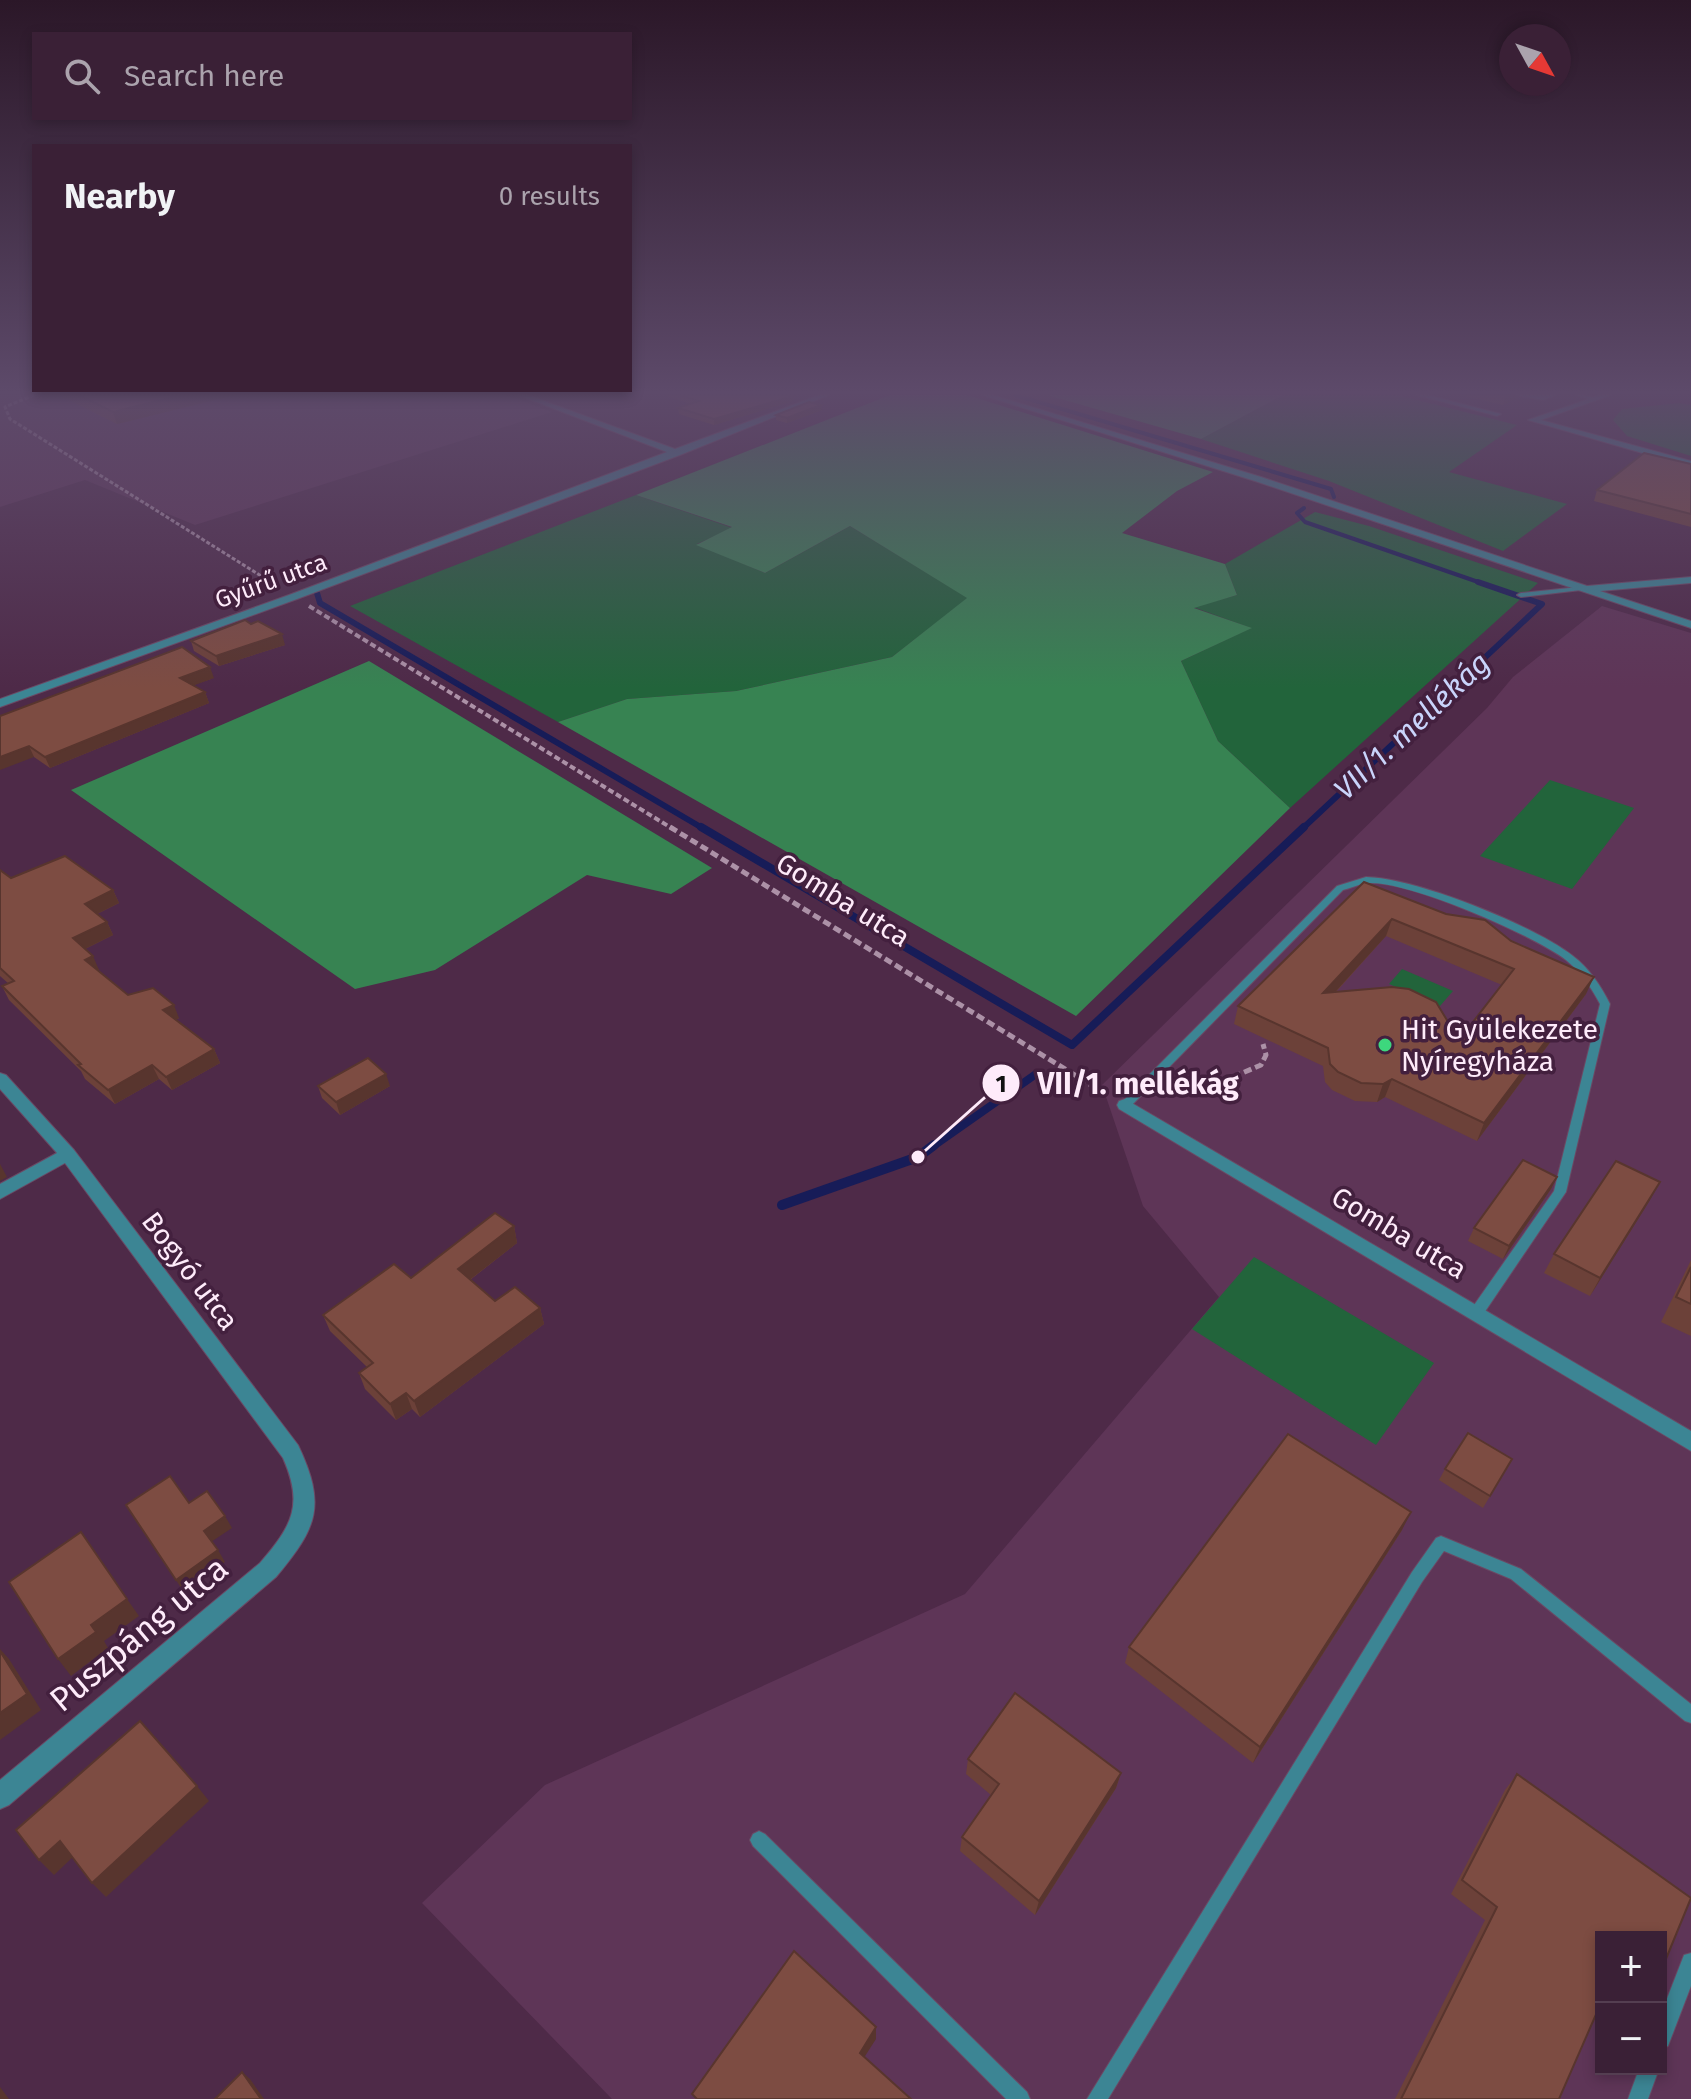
<!DOCTYPE html>
<html lang="en">
<head>
<meta charset="utf-8">
<style>
  :root { --surface:#3a2036; --page:#452d42; --text:#f1f3f6; --muted:#aba3ad; --line:#543e51 }
  body { margin:0; font-family:"Fira Sans",sans-serif; background:var(--page); color:var(--text) }
  .controls { position:absolute; right:24px; bottom:24px; display:grid; overflow:hidden; border-radius:0px; box-shadow:0 4px 12px #0003 }
  .controls button { width:72px; height:72px; display:grid; place-items:center; padding:0; border:0; border-bottom:2px solid var(--line); background:var(--surface); color:var(--text); font:40px sans-serif }
  .compass { position:absolute; left:1499px; top:24px; width:72px; height:72px; border-radius:50%; background:var(--surface); box-shadow:0 4px 12px #0003; rotate:130deg }
  .list { margin:0; padding:0; list-style:none }
  h2 { display:flex; justify-content:space-between; align-items:center; height:104px; margin:0; padding:0 32px; font-size:34px }
  h2 small { font-size:26px; font-weight:400; color:var(--muted) }
  .icon { flex:none; width:44px; height:44px; fill:none; stroke:currentColor; stroke-width:2; stroke-linecap:round; stroke-linejoin:round }
  .map { position:relative; flex:none; width:1691px; height:2099px; overflow:hidden }
  .search { position:absolute; background:var(--surface); box-shadow:0 4px 12px #0003; left:32px; top:32px; width:600px; height:88px; display:flex; align-items:center; gap:20px; box-sizing:border-box; padding:0 28px; border-radius:0px; color:var(--muted); font-size:30px }
  .panel { position:absolute; background:var(--surface); box-shadow:0 4px 12px #0003; left:32px; top:144px; width:600px; height:248px; border-radius:0px }
  .map>svg:first-child { display:block }
  .built { fill:#5e3557; fill-rule:evenodd }
  .green { fill:#22643b }
  .forest { fill:#378352 }
  .lines { fill:none; stroke-linecap:round; stroke-linejoin:round }
  .stream-far3 { stroke:#171c58; stroke-width:4 }
  .stream-far2 { stroke:#171c58; stroke-width:6 }
  .stream-far1 { stroke:#171c58; stroke-width:8 }
  .stream { stroke:#171c58; stroke-width:10 }
  .lane-casing { stroke:#6a4964; stroke-width:2 }
  .street-casing { stroke:#6a4964; stroke-width:2 }
  .path-far2 { stroke:#ac91a7; stroke-width:3; stroke-dasharray:4 2; stroke-linecap:butt }
  .path-far1 { stroke:#ac91a7; stroke-width:4; stroke-dasharray:6 3; stroke-linecap:butt }
  .path { stroke:#ac91a7; stroke-width:5; stroke-dasharray:8 4; stroke-linecap:butt }
  .lane { fill:#3c8594; fill-rule:evenodd }
  .street { fill:#3c8594; fill-rule:evenodd }
  .wall { fill:#6c4139; fill-rule:evenodd }
  .shaded-wall { fill:#58352e }
  .building { fill:#7d4c42; stroke:#58352e; stroke-width:2; fill-rule:evenodd }
  .poi-dot { fill:#3dd77d; stroke:#43203e; stroke-width:3 }
  .labels { text-anchor:middle; dominant-baseline:central; stroke-width:7; stroke-linejoin:round; paint-order:stroke }
  .far-street-label { font-size:24px; fill:#feebfa; stroke:#43203e }
  .street-label { font-size:28px; fill:#feebfa; stroke:#43203e }
  .poi-label { font-size:28px; fill:#feebfa; stroke:#43203e; text-anchor:start }
  .water-label { font-size:30px; font-style:italic; fill:#c9d4fb; stroke:#43203e }
  .near-street-label { font-size:34px; fill:#feebfa; stroke:#43203e }
  .leader { fill:none; stroke:#feebfa; stroke-width:3 }
  .callout-dot { fill:#feebfa; stroke:#43203e; stroke-width:3 }
  .mark-label { font-size:24px; text-anchor:middle; font-weight:bold; fill:#111 }
  .callout-label { font-size:30px; text-anchor:middle; font-weight:bold; fill:#feebfa; stroke:#43203e; stroke-width:7; stroke-linejoin:round; paint-order:stroke }
</style>
</head>
<body>
<div class="map">
<svg width="1691" height="2099" viewBox="0 0 1691 2099">
  <rect width="100%" height="100%" fill="#4e2a48"/>
  <g class="built">
    <path d="M0,395H506L552,412L195,525L85,480L0,507Z"/>
    <path d="M1602,606L1691,633V2099H612L422,1903L545,1785L965,1594L1219,1297L1143,1206L1102,1085L1487,708L1513,677ZM1601,1937H1661V2069H1601Z"/>
  </g>
  <g class="green">
    <path d="M1283,395H1397L1517,425L1449,472L1567,504L1503,551L1329,481L1201,439Z"/>
    <path d="M1679,403L1691,405V456L1627,436L1613,420L1622,409Z"/>
    <path d="M636,495L733,528L697,544L765,573L850,526L968,598L892,657L736,691L627,699L558,722L350,606Z"/>
    <path d="M1315,512L1369,526L1538,583L1290,808L1218,741L1181,661L1251,628L1193,607L1237,595L1225,564Z"/>
    <path d="M1550,780L1634,808L1572,889L1480,856Z"/>
    <path d="M1402,969L1453,991L1440,1006L1389,984Z"/>
    <path d="M1254,1257L1434,1363L1376,1445L1192,1329Z"/>
  </g>
  <g class="forest">
    <path d="M890,395H967L1213,472L1177,491L1122,533L1225,564L1237,595L1194,608L1252,628L1181,661L1218,741L1290,808L1076,1016L558,722L627,699L736,691L892,657L967,598L850,526L765,573L696,545L732,527L636,495Z"/>
    <path d="M1047,395H1283L1201,439Z"/>
    <path d="M369,661L712,868L671,894L587,875L435,970L355,989L71,790Z"/>
  </g>
  <g class="lines">
    <g class="stream-far3">
      <path d="M1015,395L1331,489L1334,497"/>
      <path d="M1304,508L1297,513L1305,522L1484,584"/>
    </g>
    <g class="stream-far2">
      <path d="M317,593L320,603L704,829"/>
      <path d="M1302,829L1542,604L1478,582"/>
    </g>
    <g class="stream-far1">
      <path d="M701,827L1072,1045L1304,827"/>
      <path d="M932,1147L1036,1074"/>
    </g>
    <path class="stream" d="M782,1205L918,1157L934,1145"/>
    <g class="lane-casing">
      <g id="lane">
        <path d="M1515,395H1556L1543,400Z"/>
        <path d="M1576,395H1584L1598,399L1595,401Z"/>
        <path d="M1579,587L1581,588V590L1521,597L1517,595L1521,593Z"/>
        <path d="M1366,877C1416,878 1533,925 1573,956C1589,968 1601,986 1610,1004L1566,1192L1482,1316L1477,1317L1472,1316L1470,1312L1472,1308L1554,1191L1600,1004C1591,987 1581,972 1566,960C1533,935 1408,880 1367,883C1359,884 1351,888 1343,890L1129,1108L1125,1109L1119,1105L1337,886Z"/>
        <path d="M1441,1536L1521,1569L1691,1704V1723L1685,1721L1511,1579L1444,1551L1422,1582L1108,2099H1087L1412,1572L1436,1538Z"/>
        <path d="M759,1831L765,1834L1027,2092L1030,2099H1006L753,1846L750,1840L753,1834Z"/>
        <path d="M1691,1953V1986L1668,2046L1661,2049V2014L1684,1955Z"/>
        <path d="M1639,2069H1659L1648,2099H1628Z"/>
      </g>
    </g>
    <g class="street-casing">
      <g id="street">
        <path d="M518,395H528L675,449L819,395H829L680,455L297,599L0,707V699L289,595L667,452Z"/>
        <path d="M982,395H993L1261,477L1587,586L1691,577V583L1600,591L1691,621V628L1255,481Z"/>
        <path d="M1416,395H1428L1501,414L1497,416Z"/>
        <path d="M1600,395H1611L1541,420L1691,461V467L1528,420Z"/>
        <path d="M0,1073L6,1075L74,1150L298,1445C327,1506 317,1528 276,1577L9,1805L0,1809V1780L260,1563C292,1526 304,1505 283,1458L65,1163L0,1199V1184L57,1153L0,1089Z"/>
        <path d="M1125,1099L1691,1431V1451L1119,1109L1117,1105L1119,1101Z"/>
      </g>
    </g>
    <path class="path-far2" d="M34,395L5,407L10,419L274,584"/>
    <g class="path-far1">
      <path d="M271,582L277,586"/>
      <path d="M309,606L673,829"/>
    </g>
    <g class="path">
      <path d="M670,827L1109,1096"/>
      <path d="M1233,1077L1261,1065L1266,1055L1263,1044"/>
    </g>
    <use href="#lane" class="lane"/>
    <use href="#street" class="street"/>
  </g>
  <g class="wall">
    <path d="M59,395H235L117,424Z"/>
    <path d="M667,395H789L793,401L714,425L679,414L678,408L691,404L667,396Z"/>
    <path d="M1459,395H1518L1517,398L1503,405Z"/>
    <path d="M822,410L787,423L776,420V415Z"/>
    <path d="M1691,464V527L1594,501L1597,490Z"/>
    <path d="M191,641L285,645L219,666L194,651Z"/>
    <path d="M214,678L193,685L205,692L209,703L50,768L34,757L0,716Z"/>
    <path d="M0,870L11,878L113,890L119,903L97,914L107,922L113,935L85,949L99,970H97L128,995L179,1018L176,1020L214,1049L220,1063L172,1090L159,1079L115,1104L85,1079L81,1071L9,1000L2,986L9,984L0,976Z"/>
    <path d="M1364,882L1511,941L1586,994L1477,1141L1385,1097L1377,1102L1355,1101L1332,1090L1325,1082L1323,1066L1234,1024L1238,1006ZM1386,936L1502,985L1459,1040L1336,992Z"/>
    <path d="M318,1086H390L340,1115L322,1098Z"/>
    <path d="M1557,1177L1551,1189L1503,1259L1468,1241L1474,1228Z"/>
    <path d="M1650,1200L1590,1296L1544,1273L1554,1254Z"/>
    <path d="M514,1226L517,1243L470,1280L495,1301L540,1308L544,1324L420,1417L412,1409L396,1420L365,1389L359,1373L367,1367L330,1331L323,1315L411,1278Z"/>
    <path d="M1691,1260V1336L1661,1322Z"/>
    <path d="M1512,1459L1483,1508L1439,1480L1445,1469Z"/>
    <path d="M1402,1530L1253,1763L1125,1663L1129,1647Z"/>
    <path d="M968,1759L1121,1773L1116,1788L1035,1915L960,1851L962,1837L991,1795L966,1774Z"/>
    <path d="M1517,1774L1601,1937L1559,2099H1395L1485,1920L1451,1894L1505,1790Z"/>
  </g>
  <g class="shaded-wall">
    <path d="M181,395H235L117,424L113,412Z"/>
    <path d="M1506,395H1518L1517,398L1503,405Z"/>
    <path d="M793,396V401L714,425V419Z"/>
    <path d="M821,405L822,410L787,423V418Z"/>
    <path d="M282,634L285,645L219,666L216,656Z"/>
    <path d="M210,667L214,678L184,689L180,678Z"/>
    <path d="M205,692L209,703L50,768L45,757Z"/>
    <path d="M29,746L34,757L0,770V757Z"/>
    <path d="M113,890L119,903L91,917L85,904Z"/>
    <path d="M1392,919L1386,936L1318,1011L1323,993Z"/>
    <path d="M107,922L113,935L79,952L73,938Z"/>
    <path d="M93,956L99,970L91,974L85,960Z"/>
    <path d="M1594,977L1586,994L1477,1141L1484,1123Z"/>
    <path d="M174,1005L179,1018L169,1024L163,1010Z"/>
    <path d="M214,1049L220,1063L172,1090L166,1077Z"/>
    <path d="M152,1065L159,1079L115,1104L108,1090Z"/>
    <path d="M386,1074L390,1086L340,1115L336,1102Z"/>
    <path d="M1392,1079L1385,1097L1377,1102L1383,1084Z"/>
    <path d="M0,1164L7,1177L0,1181Z"/>
    <path d="M1557,1177L1551,1189L1503,1259L1509,1246Z"/>
    <path d="M1660,1182L1650,1200L1590,1296L1600,1278Z"/>
    <path d="M514,1226L517,1243L463,1285L458,1269Z"/>
    <path d="M540,1308L544,1324L420,1417L414,1401Z"/>
    <path d="M406,1393L412,1409L396,1420L390,1404Z"/>
    <path d="M1411,1512L1402,1530L1253,1763L1260,1747Z"/>
    <path d="M225,1516L232,1528L211,1542L204,1531Z"/>
    <path d="M218,1550L225,1562L183,1591L176,1580Z"/>
    <path d="M127,1599L139,1616L104,1641L108,1648L71,1676L58,1659L91,1625Z"/>
    <path d="M0,1649L9,1659L41,1710L0,1740Z"/>
    <path d="M1121,1773L1116,1788L1035,1915L1039,1901Z"/>
    <path d="M197,1786L209,1801L106,1897L92,1883Z"/>
    <path d="M60,1841L74,1856L54,1875L39,1860Z"/>
    <path d="M876,2027V2039L860,2064V2053Z"/>
    <path d="M242,2072L250,2079L264,2099H261Z"/>
    <path d="M0,2087L9,2099H0Z"/>
  </g>
  <g class="building">
    <path d="M79,395H181L113,412Z"/>
    <path d="M680,395H789L793,396L714,419L678,408L699,401Z"/>
    <path d="M809,402L821,405L787,418L776,415Z"/>
    <path d="M1644,453L1691,464V514L1597,490Z"/>
    <path d="M245,620L251,624L258,621L282,634L216,656L191,641Z"/>
    <path d="M182,647L210,667L180,678L205,692L45,757L29,746L0,757V716Z"/>
    <path d="M65,856L113,890L85,904L107,922L73,938L93,956L85,960L128,995L153,988L174,1005L163,1010L214,1049L166,1077L152,1065L108,1090L78,1065L81,1064L2,986L14,981L0,968V870L11,878Z"/>
    <path d="M1364,882L1446,914L1485,920L1511,941L1594,977L1484,1123L1392,1079L1383,1084L1361,1083L1338,1072L1330,1064L1328,1048L1238,1006ZM1392,919L1514,969L1459,1040L1436,1002L1409,989L1392,987L1323,993Z"/>
    <path d="M368,1058L386,1074L336,1102L318,1086Z"/>
    <path d="M1523,1160L1557,1177L1509,1246L1474,1228Z"/>
    <path d="M1616,1161L1660,1182L1600,1278L1554,1254Z"/>
    <path d="M495,1213L514,1226L458,1269L495,1301L515,1287L540,1308L414,1401L406,1393L390,1404L359,1373L373,1363L323,1315L394,1264L411,1278Z"/>
    <path d="M1691,1267V1304L1676,1297Z"/>
    <path d="M1468,1433L1512,1459L1490,1496L1445,1469Z"/>
    <path d="M1288,1434L1411,1512L1260,1747L1129,1647Z"/>
    <path d="M170,1476L189,1503L207,1491L225,1516L204,1531L218,1550L176,1580L126,1505Z"/>
    <path d="M81,1532L127,1599L91,1625L96,1632L58,1659L9,1582Z"/>
    <path d="M0,1651L27,1694L0,1713Z"/>
    <path d="M1015,1693L1121,1773L1039,1901L962,1837L999,1784L968,1759Z"/>
    <path d="M140,1721L197,1786L92,1883L60,1841L39,1860L16,1830Z"/>
    <path d="M1517,1774L1691,1898L1661,1971V1937H1601V2003L1559,2099H1401L1497,1907L1462,1880Z"/>
    <path d="M794,1951L876,2027L860,2053L911,2099H697L692,2094Z"/>
    <path d="M242,2072L261,2099H215Z"/>
  </g>
  <linearGradient id="sky" x2="0" y2="1"><stop stop-color="#2b1728"/><stop offset="0.57" stop-color="#5d4a6a"/><stop offset="1" stop-color="#5d4a6a" stop-opacity="0"/></linearGradient>
  <rect width="1691" height="688" fill="url(#sky)"/>
  <circle class="poi-dot" cx="1385" cy="1045" r="8"/>
  <g class="labels">
    <g class="far-street-label">
      <text transform="translate(271 581) rotate(-20)">Gyűrű utca</text>
    </g>
    <g class="street-label">
      <text transform="translate(843 900) rotate(32)">Gomba utca</text>
      <text transform="translate(1399 1233) rotate(31)">Gomba utca</text>
      <text transform="translate(190 1271) rotate(53)">Bogyó utca</text>
    </g>
    <g class="poi-label">
      <text x="1401" y="1029">Hit Gyülekezete<tspan x="1401" dy="32">Nyíregyháza</tspan></text>
    </g>
    <g class="water-label">
      <text transform="translate(1412 726) rotate(-43)">VII/1. mellékág</text>
    </g>
    <g class="near-street-label">
      <text transform="translate(139 1634) rotate(-40)">Puszpáng utca</text>
    </g>
  </g>
  <path class="leader" d="M918 1157L1001 1083"/>
  <g class="callout-dot">
    <circle cx="918" cy="1157" r="8"/>
    <circle cx="1001" cy="1083" r="20"/>
  </g>
  <g class="mark-label">
    <text x="1001" y="1092">1</text>
  </g>
  <g class="callout-label">
    <text x="1138" y="1094">VII/1. mellékág</text>
  </g>
</svg>
<div class="controls">
<button>+</button>
<button>−</button>
</div>
<svg class="compass" viewBox="-18 -18 36 36"><path d="M0-13l5 13h-10z" fill="#e53935"/><path d="M0 13l5-13h-10z" fill="#aba3ad"/></svg>
<div class="search"><svg class="icon" aria-label="search" viewBox="0 0 24 24"><circle cx="10" cy="10" r="6"/><path d="M15 15l6 6"/></svg>Search here</div>
<section class="panel">
<h2>Nearby<small>0 results</small></h2>
<ul class="list">
</ul>
</section>
</div>
</body>
</html>
